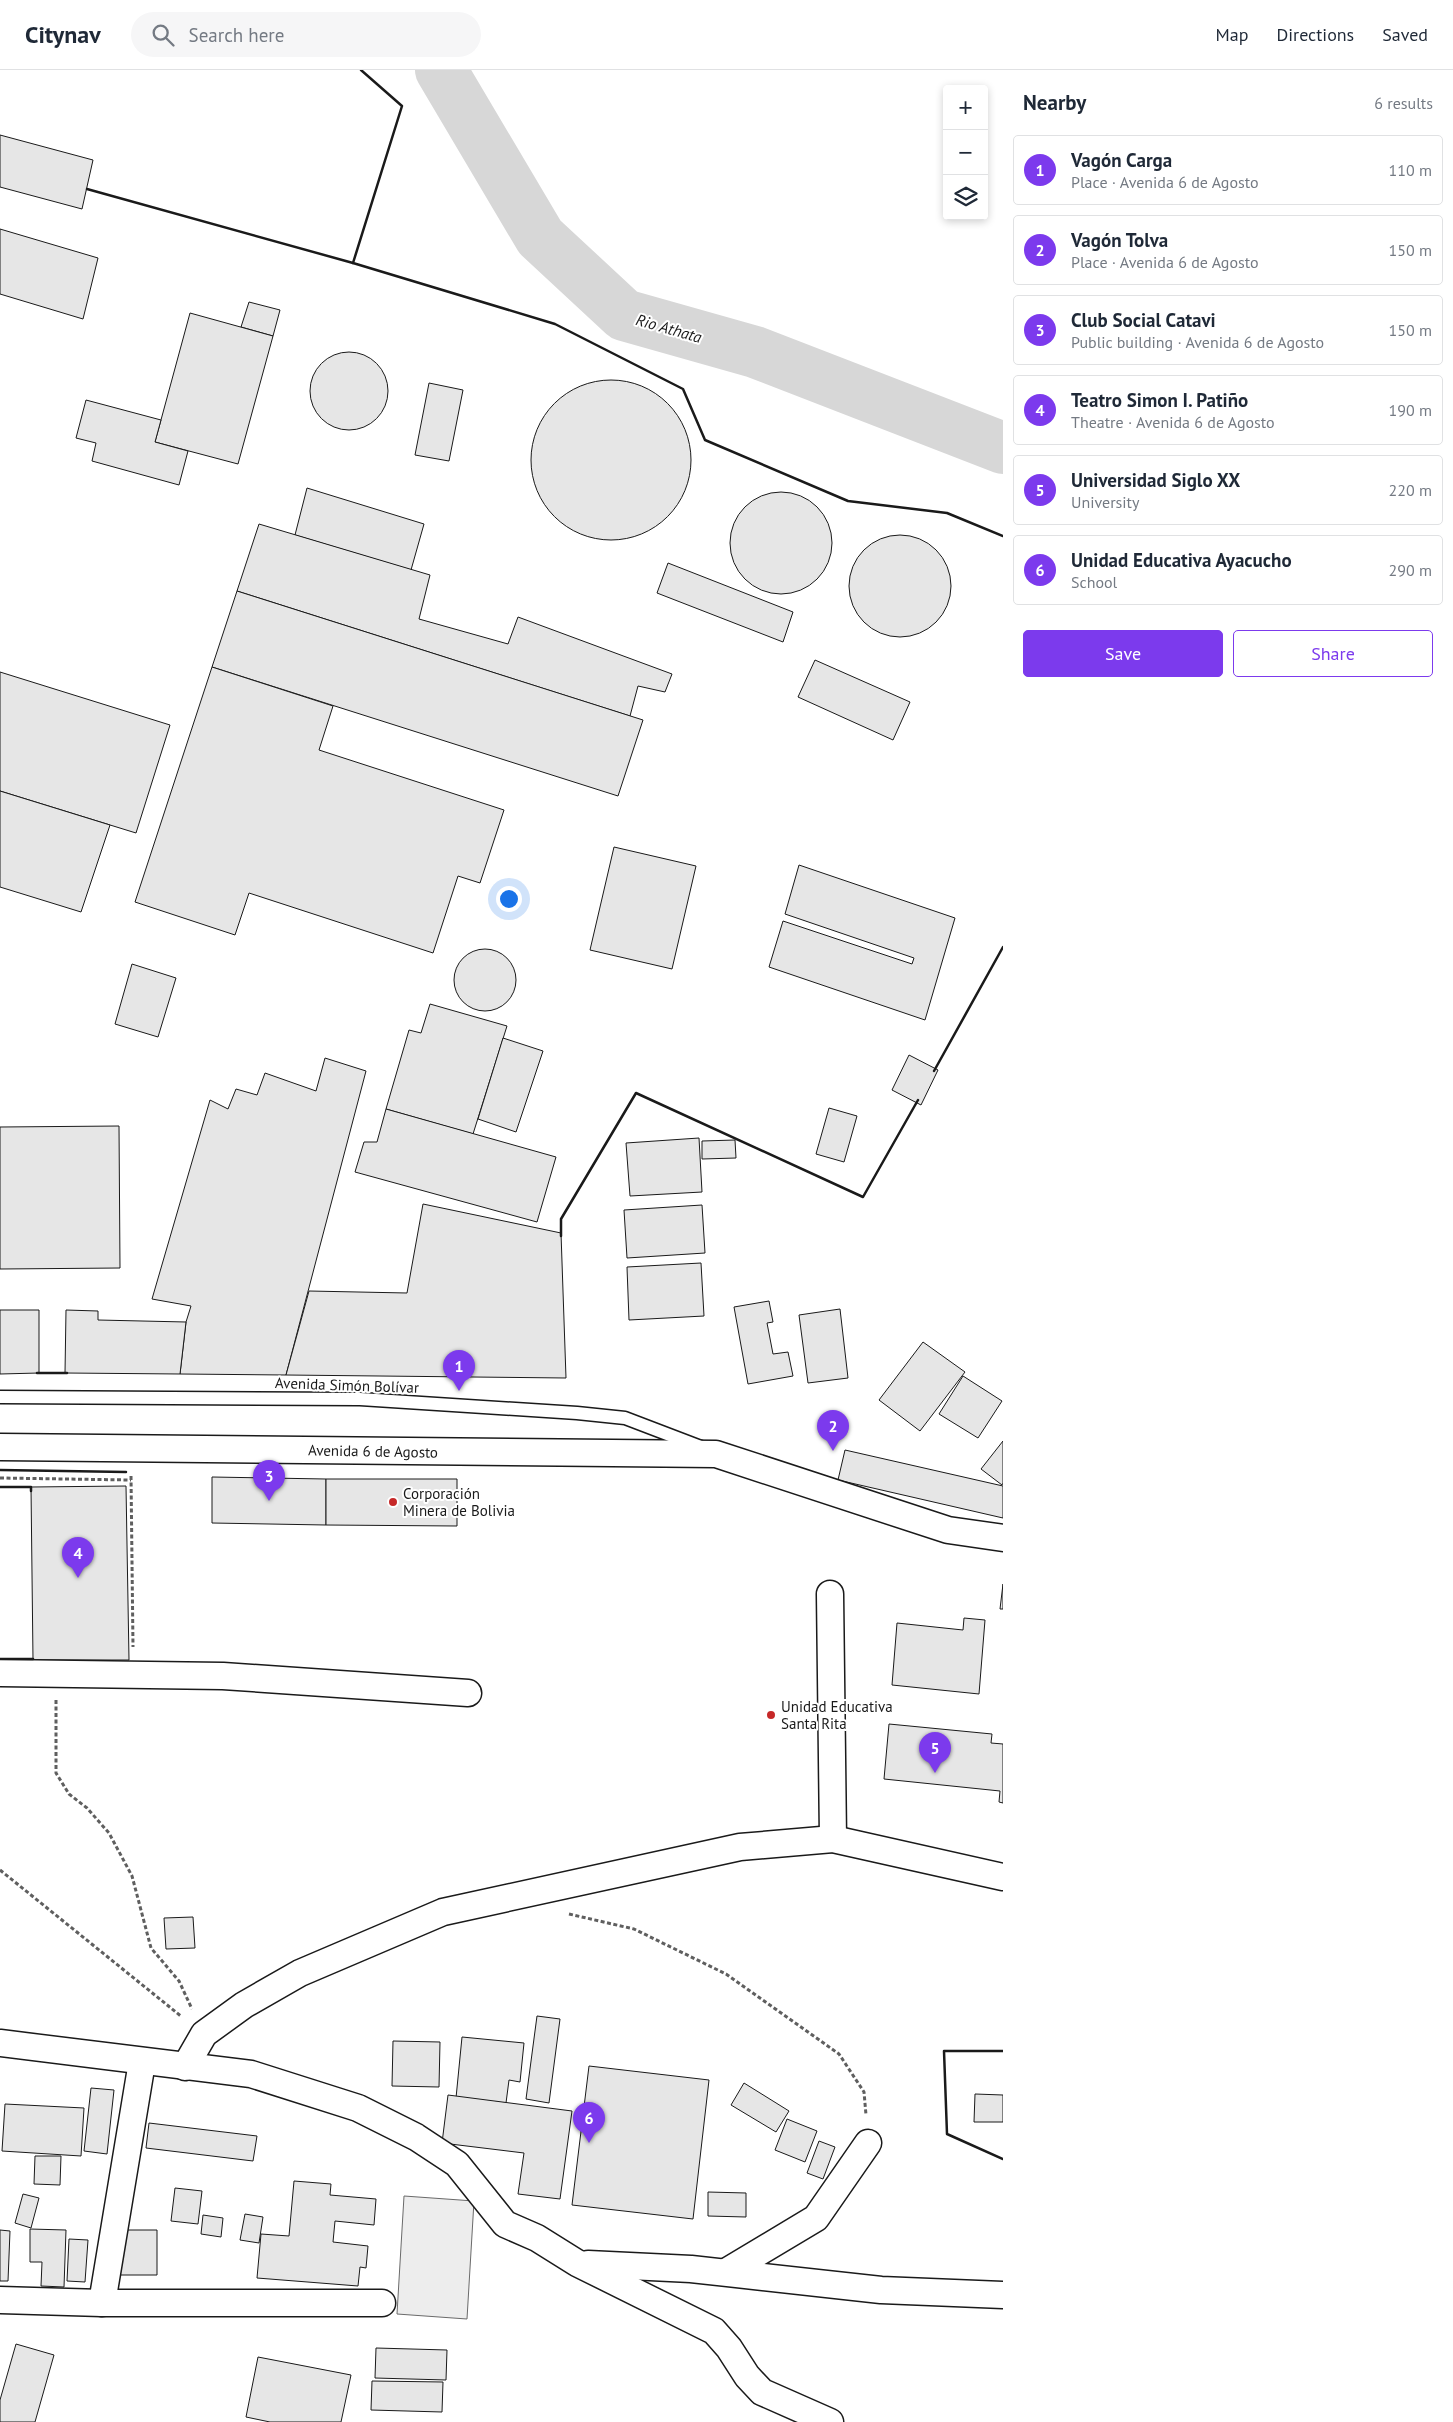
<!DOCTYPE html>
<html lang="en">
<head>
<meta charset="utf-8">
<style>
  :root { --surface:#fff; --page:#f6f6f7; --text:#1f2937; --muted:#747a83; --line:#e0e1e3; --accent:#7c3aed }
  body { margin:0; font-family:"PT Sans",sans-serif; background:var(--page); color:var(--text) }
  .controls { position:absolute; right:15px; top:15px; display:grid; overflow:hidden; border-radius:5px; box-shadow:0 2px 8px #0003 }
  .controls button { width:45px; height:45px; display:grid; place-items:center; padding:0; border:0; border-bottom:1px solid var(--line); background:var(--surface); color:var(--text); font:25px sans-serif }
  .you { position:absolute; left:508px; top:828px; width:18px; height:18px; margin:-12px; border:4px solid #fff; border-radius:50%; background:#1a73e8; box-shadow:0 0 0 8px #1a73e833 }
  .badge { display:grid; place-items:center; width:32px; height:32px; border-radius:50%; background:var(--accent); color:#fff; font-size:16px; font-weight:700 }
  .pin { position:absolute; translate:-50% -41px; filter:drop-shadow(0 1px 2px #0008) }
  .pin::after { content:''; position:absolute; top:26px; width:18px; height:15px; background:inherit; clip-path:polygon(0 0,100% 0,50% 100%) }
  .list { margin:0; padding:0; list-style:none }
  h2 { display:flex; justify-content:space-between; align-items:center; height:65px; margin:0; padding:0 20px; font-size:21px }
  h2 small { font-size:16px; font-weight:400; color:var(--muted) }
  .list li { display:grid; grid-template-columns:32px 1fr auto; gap:15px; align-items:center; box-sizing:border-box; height:70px; margin:0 10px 10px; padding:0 10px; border:1px solid var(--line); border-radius:5px }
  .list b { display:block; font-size:19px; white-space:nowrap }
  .list p { margin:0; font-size:16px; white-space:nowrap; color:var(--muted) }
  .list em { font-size:16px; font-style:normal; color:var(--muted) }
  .actions { display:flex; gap:10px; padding:15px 20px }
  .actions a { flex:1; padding:11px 0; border:1px solid var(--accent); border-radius:5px; text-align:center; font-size:18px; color:var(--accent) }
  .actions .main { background:var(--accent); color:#fff }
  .icon { flex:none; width:28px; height:28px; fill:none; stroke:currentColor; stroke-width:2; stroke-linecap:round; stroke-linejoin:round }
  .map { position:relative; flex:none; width:1003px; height:2352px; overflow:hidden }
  header { display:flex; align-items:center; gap:30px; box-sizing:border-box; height:70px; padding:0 25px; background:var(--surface); border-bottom:1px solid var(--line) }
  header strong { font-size:24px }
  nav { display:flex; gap:28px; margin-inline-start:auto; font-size:18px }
  .search { width:350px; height:45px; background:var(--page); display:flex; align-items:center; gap:12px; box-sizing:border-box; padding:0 18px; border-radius:28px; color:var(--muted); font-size:19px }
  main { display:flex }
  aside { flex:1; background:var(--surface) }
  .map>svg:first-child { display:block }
  .built { fill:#ededed; stroke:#6a6a6a }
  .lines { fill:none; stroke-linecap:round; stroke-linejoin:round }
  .river { stroke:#d7d7d7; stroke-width:52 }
  .building { fill:#e6e6e6; stroke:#1a1a1a }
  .lane-casing { stroke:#1a1a1a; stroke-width:15 }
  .street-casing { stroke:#1a1a1a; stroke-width:29 }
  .path { stroke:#5f5f5f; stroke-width:3; stroke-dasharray:4 2.5; stroke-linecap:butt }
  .lane { stroke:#fff; stroke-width:12 }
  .street { stroke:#fff; stroke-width:26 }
  .wall { stroke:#1a1a1a; stroke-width:2.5 }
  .poi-dot { fill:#c62828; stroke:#fff; stroke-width:2 }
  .labels { text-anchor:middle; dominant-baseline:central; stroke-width:4; stroke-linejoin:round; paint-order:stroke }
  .street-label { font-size:15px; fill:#1a1a1a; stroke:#fff }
  .poi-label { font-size:15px; fill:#1a1a1a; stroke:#fff; text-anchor:start }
  .water-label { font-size:16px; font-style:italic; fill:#1a1a1a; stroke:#fff }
</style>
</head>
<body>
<header>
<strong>Citynav</strong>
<div class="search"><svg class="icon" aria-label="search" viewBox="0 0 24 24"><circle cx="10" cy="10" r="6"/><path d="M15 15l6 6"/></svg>Search here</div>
<nav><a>Map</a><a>Directions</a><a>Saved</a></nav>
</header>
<main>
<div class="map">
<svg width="1003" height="2352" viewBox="0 0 1003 2352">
  <rect width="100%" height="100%" fill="#fff"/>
  <path class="built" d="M404,2126L474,2131L467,2249L397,2244Z"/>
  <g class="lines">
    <path class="river" d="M441,0L540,167L624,245L755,282L1003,378"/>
  </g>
  <g class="building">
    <path d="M0,65L93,90L82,139L0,117Z"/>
    <path d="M0,159L98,188L83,249L0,224Z"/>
    <path d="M249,232L280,240L273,266L241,257Z"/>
    <path d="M190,243L273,266L238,394L155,372Z"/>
    <circle cx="349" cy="321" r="39"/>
    <circle cx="611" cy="390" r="80"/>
    <path d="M429,313L463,320L449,391L415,385Z"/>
    <path d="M86,330L161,350L155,372L188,381L179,415L92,391L96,373L76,368Z"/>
    <path d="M307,418L424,454L411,500L295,465Z"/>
    <circle cx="781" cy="473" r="51"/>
    <path d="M259,454L430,505L419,549L508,574L518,547L672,604L665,622L638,616L630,646L237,521Z"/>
    <circle cx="900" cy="516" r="51"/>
    <path d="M668,493L793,542L783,572L657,523Z"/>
    <path d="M237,521L643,650L618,726L212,597Z"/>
    <path d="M815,590L910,632L893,670L798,627Z"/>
    <path d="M212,597L333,636L319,680L504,740L480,813L458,806L433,883L249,823L235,865L135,832Z"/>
    <path d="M0,602L170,655L136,763L0,721Z"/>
    <path d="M0,721L110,755L81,842L0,817Z"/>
    <path d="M614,777L696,796L672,899L590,880Z"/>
    <path d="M799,795L955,848L925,950L769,897L783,851L912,894L914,888L785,844Z"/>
    <circle cx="485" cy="910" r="31"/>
    <path d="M132,894L176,908L158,967L115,954Z"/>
    <path d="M430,934L507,956L473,1064L386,1039L409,960L421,963Z"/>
    <path d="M503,968L543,981L516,1062L478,1049Z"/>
    <path d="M909,985L938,1000L921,1035L892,1020Z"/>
    <path d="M325,988L366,1001L286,1305L180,1304L186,1252L191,1236L152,1229L210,1030L228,1039L236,1019L257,1025L265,1003L316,1021Z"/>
    <path d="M829,1038L857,1046L844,1092L816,1084Z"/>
    <path d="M386,1039L556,1087L537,1152L355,1102L364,1072H377Z"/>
    <path d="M119,1056L120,1198L0,1199V1057Z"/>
    <path d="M699,1068L702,1122L630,1126L626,1073Z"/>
    <path d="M735,1070L736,1088L702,1089V1071Z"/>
    <path d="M423,1134L561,1163L566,1308L286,1305L309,1221L407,1223Z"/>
    <path d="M702,1135L705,1183L627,1188L624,1140Z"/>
    <path d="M701,1193L704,1246L629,1250L627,1197Z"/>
    <path d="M769,1231L773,1252L767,1253L773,1284L788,1282L793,1306L748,1314L734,1237Z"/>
    <path d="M840,1239L848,1308L808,1313L799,1245Z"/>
    <path d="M0,1240H39V1303L0,1304Z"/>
    <path d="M66,1240L98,1241V1250L186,1252L180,1304L65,1303Z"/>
    <path d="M923,1272L965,1302L920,1361L879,1330Z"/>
    <path d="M963,1306L1002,1331L978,1368L939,1344Z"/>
    <path d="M1003,1371V1413L1002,1415L981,1399Z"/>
    <path d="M845,1380L1003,1416V1448L838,1410Z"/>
    <path d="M212,1407L326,1409V1455L212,1453Z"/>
    <path d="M326,1409H457V1456L326,1455Z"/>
    <path d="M126,1416L129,1590H33L31,1417Z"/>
    <path d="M1003,1514V1539H1000Z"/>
    <path d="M964,1548L985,1550L979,1624L892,1615L897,1553L963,1560Z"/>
    <path d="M889,1654L992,1664L991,1673L1003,1674V1733L999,1732L1000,1721L884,1709Z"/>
    <path d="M193,1847L195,1878L166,1879L164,1848Z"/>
    <path d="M537,1946L560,1949L549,2033L526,2029Z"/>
    <path d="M462,1967L524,1973L520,2012L509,2010L506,2033L456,2028Z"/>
    <path d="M393,1971L440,1972L439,2017L392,2016Z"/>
    <path d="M589,1996L709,2010L693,2149L572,2135Z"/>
    <path d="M744,2013L789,2041L776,2062L731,2035Z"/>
    <path d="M91,2018L114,2020L107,2084L84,2081Z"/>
    <path d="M975,2024L1003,2025V2052H974Z"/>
    <path d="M448,2025L572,2041L560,2129L518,2124L524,2083L442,2073Z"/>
    <path d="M5,2034L84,2038L81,2086L2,2081Z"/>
    <path d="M787,2049L817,2061L805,2092L775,2080Z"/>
    <path d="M149,2053L257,2066L253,2091L146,2078Z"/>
    <path d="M819,2071L835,2077L823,2109L807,2103Z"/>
    <path d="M35,2086H61L60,2115L34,2114Z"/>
    <path d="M294,2111L331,2114L330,2125L376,2129L374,2155L335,2151L333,2172L368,2176L366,2198L360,2197L358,2216L257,2208L261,2164L289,2166Z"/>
    <path d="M175,2118L202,2121L198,2154L171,2151Z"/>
    <path d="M708,2122L746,2123V2147L708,2146Z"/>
    <path d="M23,2124L39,2128L31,2158L15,2153Z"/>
    <path d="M245,2144L263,2147L259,2173L240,2170Z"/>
    <path d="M203,2145L223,2148L221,2167L201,2164Z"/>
    <path d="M30,2159L66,2160L64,2217L41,2216L42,2192H30Z"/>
    <path d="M0,2160L10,2161L8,2211H0Z"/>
    <path d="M119,2160H157V2205H118Z"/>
    <path d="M69,2169L88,2170L85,2212L67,2211Z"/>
    <path d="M16,2274L54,2285L35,2352H0V2330Z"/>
    <path d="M376,2278L447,2280L446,2310L375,2308Z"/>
    <path d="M258,2287L351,2305L341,2352H270L246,2347Z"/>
    <path d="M372,2311L443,2312L442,2342L371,2340Z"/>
  </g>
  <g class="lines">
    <g class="lane-casing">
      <path id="lane" d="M0,1327L360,1329L577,1343L625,1348L701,1377"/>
    </g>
    <g class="street-casing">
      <g id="street">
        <path d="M0,1377L716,1384L948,1460L1003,1468"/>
        <path d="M830,1524L833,1769"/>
        <path d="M0,1603L223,1606L468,1623"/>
        <path d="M0,1973L251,2004L358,2038L416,2067L457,2094L505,2154L537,2168L577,2193L714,2261L729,2278L747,2306L762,2322L830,2352"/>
        <path d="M185,1997L204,1964L244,1935L300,1903L443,1842L740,1777L833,1769L1003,1807"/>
        <path d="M588,2194L691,2199L881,2220L1003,2225"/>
        <path d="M726,2202L816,2148L868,2073"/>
        <path d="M0,2230L102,2233H382"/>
        <path d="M102,2233L142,1992"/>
      </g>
    </g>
    <g class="path">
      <path d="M131,1406L133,1577"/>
      <path d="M0,1408L131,1410"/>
      <path d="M56,1630V1703L69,1724L87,1738L109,1763L132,1806L151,1878L179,1911L192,1939"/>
      <path d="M0,1800L182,1947"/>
      <path d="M569,1844L634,1859L726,1904L839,1984L864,2022L866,2045"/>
    </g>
    <use href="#lane" class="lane"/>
    <use href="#street" class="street"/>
    <g class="wall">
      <path d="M361,0L402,36L353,193L555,254L683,319L705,370L848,431L947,443L1003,466"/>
      <path d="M87,119L353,193"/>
      <path d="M934,1001L1003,877"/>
      <path d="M561,1166V1149L636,1023L863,1127L918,1030"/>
      <path d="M37,1303H67"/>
      <path d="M0,1400L126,1402"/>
      <path d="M0,1417H31V1421"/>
      <path d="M0,1589H33"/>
      <path d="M1003,1981H944L947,2064L1003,2089"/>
    </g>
  </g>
  <g class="poi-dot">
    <circle cx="393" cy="1432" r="5"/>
    <circle cx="771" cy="1645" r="5"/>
  </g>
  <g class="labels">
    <g class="street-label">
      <text transform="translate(347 1315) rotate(2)">Avenida Simón Bolívar</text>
      <text transform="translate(373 1381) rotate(1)">Avenida 6 de Agosto</text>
    </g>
    <g class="poi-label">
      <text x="403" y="1423">Corporación<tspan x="403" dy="17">Minera de Bolivia</tspan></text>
      <text x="781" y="1636">Unidad Educativa<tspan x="781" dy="17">Santa Rita</tspan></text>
    </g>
    <g class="water-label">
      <text transform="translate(669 258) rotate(16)">Rio Athata</text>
    </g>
  </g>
</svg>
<div class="controls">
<button>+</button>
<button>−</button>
<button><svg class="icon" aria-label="layers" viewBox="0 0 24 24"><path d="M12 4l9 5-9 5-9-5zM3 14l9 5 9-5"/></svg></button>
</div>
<div class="you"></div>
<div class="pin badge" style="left:459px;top:1321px">1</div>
<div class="pin badge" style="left:833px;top:1381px">2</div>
<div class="pin badge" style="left:269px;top:1431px">3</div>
<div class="pin badge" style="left:78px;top:1508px">4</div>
<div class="pin badge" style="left:935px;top:1703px">5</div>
<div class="pin badge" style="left:589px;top:2073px">6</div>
</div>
<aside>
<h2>Nearby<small>6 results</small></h2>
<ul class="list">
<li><span class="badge">1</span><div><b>Vagón Carga</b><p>Place · Avenida 6 de Agosto</p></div><em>110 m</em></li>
<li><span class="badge">2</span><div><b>Vagón Tolva</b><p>Place · Avenida 6 de Agosto</p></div><em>150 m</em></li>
<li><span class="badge">3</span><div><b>Club Social Catavi</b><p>Public building · Avenida 6 de Agosto</p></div><em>150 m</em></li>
<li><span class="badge">4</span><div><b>Teatro Simon I. Patiño</b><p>Theatre · Avenida 6 de Agosto</p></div><em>190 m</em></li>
<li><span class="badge">5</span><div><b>Universidad Siglo XX</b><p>University</p></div><em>220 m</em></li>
<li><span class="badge">6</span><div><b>Unidad Educativa Ayacucho</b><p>School</p></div><em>290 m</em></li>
</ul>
<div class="actions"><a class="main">Save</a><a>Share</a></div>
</aside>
</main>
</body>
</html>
